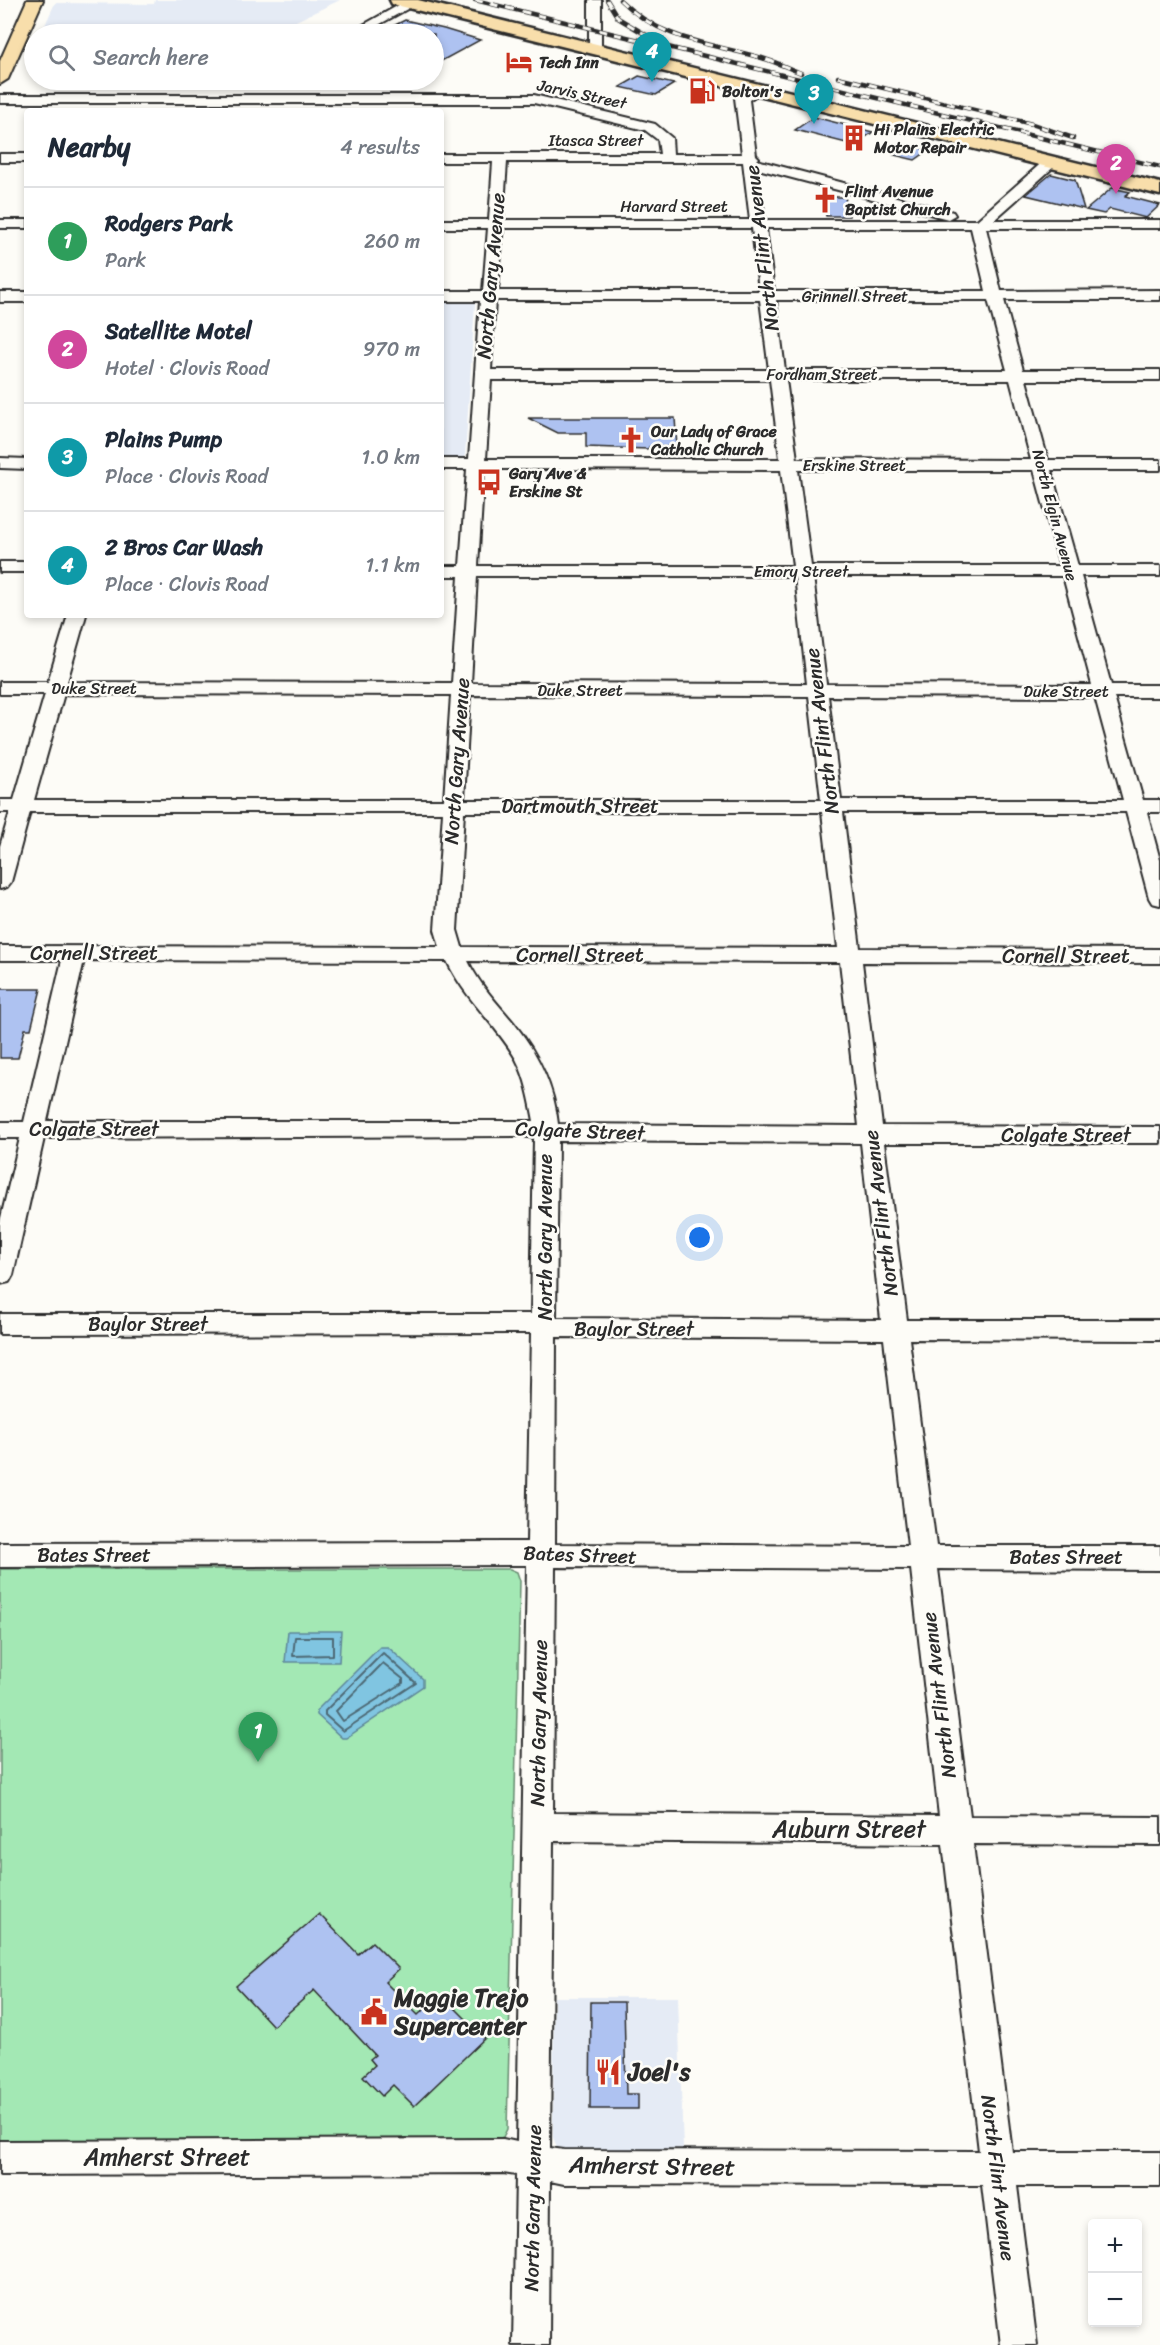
<!DOCTYPE html>
<html lang="en">
<head>
<meta charset="utf-8">
<style>
  :root { --surface:#fff; --page:#f2f2f3; --text:#1f2937; --muted:#747a83; --line:#e0e1e3; --accent:#db2777 }
  body { margin:0; font-family:Sriracha,sans-serif; background:var(--page); color:var(--text) }
  .controls { position:absolute; right:18px; bottom:18px; display:grid; overflow:hidden; border-radius:6px; box-shadow:0 3px 9px #0003 }
  .controls button { width:54px; height:54px; display:grid; place-items:center; padding:0; border:0; border-bottom:2px solid var(--line); background:var(--surface); color:var(--text); font:30px sans-serif }
  .you { position:absolute; left:700px; top:1238px; width:21px; height:21px; margin:-15px; border:4px solid #fff; border-radius:50%; background:#1a73e8; box-shadow:0 0 0 9px #1a73e833 }
  .badge { display:grid; place-items:center; width:39px; height:39px; border-radius:50%; background:var(--accent); color:#fff; font-size:20px; font-weight:700 }
  .pin { position:absolute; translate:-50% -50px; filter:drop-shadow(0 2px 3px #0008) }
  .pin::after { content:''; position:absolute; top:32px; width:21px; height:18px; background:inherit; clip-path:polygon(0 0,100% 0,50% 100%) }
  .list { margin:0; padding:0; list-style:none }
  h2 { display:flex; justify-content:space-between; align-items:center; height:78px; margin:0; padding:0 24px; font-size:26px }
  h2 small { font-size:20px; font-weight:400; color:var(--muted) }
  .list li { display:grid; grid-template-columns:39px 1fr auto; gap:18px; align-items:center; box-sizing:border-box; height:108px; padding:0 24px; border-top:2px solid var(--line) }
  .list b { display:block; font-size:22px; white-space:nowrap }
  .list p { margin:0; font-size:20px; white-space:nowrap; color:var(--muted) }
  .list em { font-size:20px; font-style:normal; color:var(--muted) }
  .icon { flex:none; width:33px; height:33px; fill:none; stroke:currentColor; stroke-width:2; stroke-linecap:round; stroke-linejoin:round }
  .map { position:relative; flex:none; width:1160px; height:2345px; overflow:hidden }
  .search { position:absolute; background:var(--surface); box-shadow:0 3px 9px #0003; left:24px; top:24px; width:420px; height:66px; display:flex; align-items:center; gap:15px; box-sizing:border-box; padding:0 21px; border-radius:33px; color:var(--muted); font-size:22px }
  .panel { position:absolute; background:var(--surface); box-shadow:0 3px 9px #0003; left:24px; top:108px; width:420px; height:510px; border-radius:6px }
  .map>svg:first-child { display:block }
  .built { fill:#e5ebf5 }
  .green { fill:#a3e8b4; stroke:#678a70; stroke-width:1.5 }
  .water { fill:#80c5e1; stroke:#5e8798; stroke-width:1.5 }
  .lines { fill:none; stroke-linecap:round; stroke-linejoin:round }
  .shore { stroke:#4d6974; stroke-width:2 }
  .building { fill:#aec2f1; stroke:#2b2b2b; stroke-width:1.5 }
  .minor-casing { stroke:#2b2b2b; stroke-width:4 }
  .major-casing { stroke:#2b2b2b; stroke-width:4 }
  .highway-casing { stroke:#2b2b2b; stroke-width:5 }
  .minor { fill:#fdfcf7; fill-rule:evenodd }
  .major { fill:#f8deab; fill-rule:evenodd }
  .highway { fill:#f8deab; fill-rule:evenodd }
  .rail-casing { stroke:#2b2b2b; stroke-width:4.5 }
  .rail { stroke:#fdfcf7; stroke-width:3; stroke-dasharray:8; stroke-linecap:butt }
  .labels { text-anchor:middle; dominant-baseline:central; stroke-width:5; stroke-linejoin:round; paint-order:stroke }
  .far-poi-label { font-size:16px; font-weight:bold; fill:#2b2b2b; stroke:#fdfcf7; text-anchor:start }
  .far-street-label { font-size:16px; fill:#2b2b2b; stroke:#fdfcf7 }
  .street-label { font-size:20px; fill:#2b2b2b; stroke:#fdfcf7 }
  .near-street-label { font-size:24px; fill:#2b2b2b; stroke:#fdfcf7 }
  .near-poi-label { font-size:24px; font-weight:bold; fill:#2b2b2b; stroke:#fdfcf7; text-anchor:start }
</style>
</head>
<body>
<div class="map">
<svg width="1160" height="2345" viewBox="0 0 1160 2345">
  <rect width="100%" height="100%" fill="#fdfcf7"/>
  <filter id="ink" filterUnits="userSpaceOnUse"><feTurbulence type="fractalNoise" baseFrequency=".0167" numOctaves="2"/><feDisplacementMap in="SourceGraphic" scale="12" xChannelSelector="R" yChannelSelector="G"/><feConvolveMatrix kernelMatrix="1 2 1 2 8 2 1 2 1" color-interpolation-filters="sRGB"/></filter>
  <g filter="url(#ink)">
    <g class="built">
      <path d="M155,0H340L269,34H41L55,3L154,4Z"/>
      <path d="M441,300H471L475,303L465,456L460,459H441Z"/>
      <path d="M554,1997H678L683,2150L564,2149L557,2147L553,2137Z"/>
    </g>
    <path class="green" d="M0,1569H510L517,1572L520,1581C516,1764 511,1946 507,2129L503,2137L494,2140H0Z"/>
    <g class="water">
      <path d="M288,1631H341L339,1662H285Z"/>
      <path d="M380,1647H388L423,1679V1686L346,1738H342L317,1715V1710Z"/>
    </g>
    <g class="lines">
      <g class="shore">
        <path d="M295,1637H333V1655L293,1656Z"/>
        <path d="M383,1653L416,1683L343,1731L325,1715V1711Z"/>
        <path d="M383,1663L403,1679V1683L343,1721L336,1711Z"/>
      </g>
    </g>
    <g class="building">
      <path d="M405,20L444,29L480,40L434,65V34H377Z"/>
      <path d="M639,76L674,84L656,95L620,87Z"/>
      <path d="M814,117L873,132L854,145L795,130Z"/>
      <path d="M908,145L929,150L915,160L894,155Z"/>
      <path d="M1051,174L1075,180L1084,209L1026,195Z"/>
      <path d="M1112,188L1130,192L1125,196L1160,205L1146,218L1110,209L1104,214L1086,210Z"/>
      <path d="M823,197H845L849,216H826Z"/>
      <path d="M528,418H675L677,447H649V449L586,447V433H558Z"/>
      <path d="M0,989H41L31,1029H25L18,1058H0Z"/>
      <path d="M319,1914L358,1954L372,1942L399,1969L385,1982L418,2015L434,2000L439,2006L446,1999L485,2038L414,2106L393,2085L382,2096L363,2076L375,2065L370,2059L375,2055L314,1990L273,2026L236,1986Z"/>
      <path d="M591,2002H624L626,2094H638V2109H590Z"/>
    </g>
    <g class="lines">
      <g class="minor-casing">
        <g id="minor">
          <path d="M408,0H416L418,3L362,34H347Z"/>
          <path d="M589,0H601V49L595,53L589,49Z"/>
          <path d="M757,86L764,90L749,100L756,155L759,158L757,160L953,212L955,215L948,219L758,169L765,220H977L1046,159L1051,158L1058,162L1056,165L994,220H1160V228H986L1001,291L1160,290V300H1004L1023,370H1160V380H1026L1048,460H1160V470H1051L1078,566H1160V576H1081L1111,685H1160V697H1114L1143,800H1160V812H1147L1160,860V905L1152,903L1149,898L1126,812H843L860,948L1160,949V963L862,962L882,1126L1160,1127V1143H884L907,1320H1160V1340L909,1339L936,1546H1160V1570L938,1569L970,1816L1160,1817V1845L973,1844L1012,2152H1160V2186H1017L1037,2345H1001L982,2185L564,2184L550,2181L549,2345H513L516,2175L503,2173L0,2175V2141L503,2139L517,2142L527,1565L0,1567V1543L527,1542L531,1333L0,1334V1314H531L534,1138L523,1136L44,1138L13,1275L9,1282L0,1284V1222L20,1138H0V1122H24L62,960H0V946L440,947L435,930L443,812H30L11,882L7,887L0,889V846L10,812H0V800H14L45,694H0V682H48L68,615H86L67,682L452,683L459,576H441V566H460L467,469H441V459H469L480,301H441V291H483L488,228H441V220H489L493,162H441V154H660L658,140L645,130L534,103H0V95H534L655,124L672,138L673,154H742L735,98ZM507,162H743L750,220H503ZM503,228H752L759,291H498ZM766,228H971L986,291H774ZM495,300H760L769,370H491ZM776,300H988L1007,370H785ZM491,380H770L780,459H486ZM786,380H1010L1031,460L797,459ZM484,469L781,470L793,566H478ZM798,470H1034L1060,566H811ZM477,576H795L807,684L471,683ZM813,576H1063L1092,685L826,684ZM64,694L451,695L444,800H34ZM470,695L809,696L821,800H464ZM828,696L1095,697L1123,800H841ZM464,812H822L838,948L462,947L457,930ZM84,960L447,961C464,998 496,1024 516,1059C526,1078 530,1100 534,1121H47ZM468,961L840,962L859,1126L558,1124C554,1085 537,1052 513,1022C497,1003 479,984 468,961ZM558,1141L861,1143L881,1320L556,1318ZM556,1337L884,1339L908,1546L555,1544ZM555,1567L911,1569L939,1816L553,1813ZM553,1841L943,1844L979,2151L564,2150L550,2148Z"/>
          <rect x="0" y="154" width="27" height="8"/>
          <rect x="0" y="220" width="27" height="8"/>
          <rect x="0" y="292" width="27" height="10"/>
          <path d="M0,458L27,459V469L0,468Z"/>
          <rect x="0" y="562" width="27" height="10"/>
        </g>
      </g>
      <g class="major-casing">
        <path id="major" d="M27,0H43L8,79L0,84V61Z"/>
      </g>
      <g class="highway-casing">
        <path id="highway" d="M390,0H418L1160,183V195L392,4Z"/>
      </g>
      <use href="#minor" class="minor"/>
      <use href="#major" class="major"/>
      <use href="#highway" class="highway"/>
      <g class="rail-casing">
        <g id="rail">
          <path d="M475,0L1160,167"/>
          <path d="M607,0L618,18L648,36"/>
          <path d="M620,0C662,41 709,43 762,58C776,62 788,68 801,73"/>
          <path d="M838,77L1032,124L1073,138"/>
        </g>
      </g>
      <use href="#rail" class="rail"/>
    </g>
  </g>
  <defs>
    <g id="hotel-bare" transform="scale(2.07)"><path d="M-6-4.5h1.5V1H6V5H4.5V3h-9V5H-6ZM-4 0a1.8 1.8 0 1 1 3.6 0ZM.5 0V-2.5h3Q6-2.5 6 0Z" fill="#c8321e" stroke="#fdfcf7" stroke-width="2.5" paint-order="stroke"/></g>
    <g id="fuel-bare" transform="scale(2.07)"><path d="M-5.5-6h7V0h2V4h1.3V-2.5L3-4.5l.8-.8L6-3V5H2.5V1h-1V6h-7ZM-4.2-4.7v3.2H.2V-4.7Z" fill="#c8321e" stroke="#fdfcf7" stroke-width="2.5" paint-order="stroke"/></g>
    <g id="building-bare" transform="scale(2.07)"><path d="M-4-6H4V6H1V3H-1V6H-4ZM-2.5-4.3h1.7v1.8h-1.7ZM.8-4.3h1.7v1.8H.8ZM-2.5-1h1.7V.8h-1.7ZM.8-1h1.7V.8H.8Z" fill="#c8321e" stroke="#fdfcf7" stroke-width="2.5" paint-order="stroke"/></g>
    <g id="church-bare" transform="scale(2.07)"><path d="M-1.2-6h2.4v3.5h3.3v2.4h-3.3V6h-2.4V-.1h-3.3v-2.4h3.3Z" fill="#c8321e" stroke="#fdfcf7" stroke-width="2.5" paint-order="stroke"/></g>
    <g id="bus-bare" transform="scale(2.07)"><path d="M-5-6H5V4H4V6H2V4H-2V6H-4V4H-5ZM-3.5-4V0h7V-4ZM-3.5 1.2v1.5H-2V1.2ZM2 1.2v1.5H3.5V1.2Z" fill="#c8321e" stroke="#fdfcf7" stroke-width="2.5" paint-order="stroke"/></g>
    <g id="civic-bare" transform="scale(2.07)"><path d="M-.6-6.5H3V-4.5H.6V-3L4-1V1h2V6H-6V1h2V-1L-.6-3ZM-1.2 2.5V6h2.4V2.5Z" fill="#c8321e" stroke="#fdfcf7" stroke-width="2.5" paint-order="stroke"/></g>
    <g id="restaurant-bare" transform="scale(2.07)"><path d="M-5-6h1v4h1v-4h1v4h1v-4h1v5L-1.5 .5V6h-2V.5L-5-1ZM5-6V6H3V1.5H1.5Q1.5-4 5-6Z" fill="#c8321e" stroke="#fdfcf7" stroke-width="2.5" paint-order="stroke"/></g>
  </defs>
  <g fill-rule="evenodd">
    <use href="#hotel-bare" x="519" y="62"/>
    <use href="#fuel-bare" x="702" y="91"/>
    <use href="#building-bare" x="854" y="138"/>
    <use href="#church-bare" x="825" y="200"/>
    <use href="#church-bare" x="631" y="440"/>
    <use href="#bus-bare" x="489" y="482"/>
    <use href="#civic-bare" x="374" y="2012"/>
    <use href="#restaurant-bare" x="608" y="2072"/>
  </g>
  <g class="labels">
    <g class="far-poi-label">
      <text x="539" y="62">Tech Inn</text>
      <text x="722" y="91">Bolton's</text>
      <text x="874" y="129">Hi Plains Electric<tspan x="874" dy="18">Motor Repair</tspan></text>
      <text x="845" y="191">Flint Avenue<tspan x="845" dy="18">Baptist Church</tspan></text>
      <text x="651" y="431">Our Lady of Grace<tspan x="651" dy="18">Catholic Church</tspan></text>
      <text x="509" y="473">Gary Ave &amp;<tspan x="509" dy="18">Erskine St</tspan></text>
    </g>
    <g class="far-street-label">
      <text transform="translate(582 94) rotate(12)">Jarvis Street</text>
      <text x="596" y="140">Itasca Street</text>
      <text x="674" y="206">Harvard Street</text>
      <text x="855" y="296">Grinnell Street</text>
      <text x="822" y="374">Fordham Street</text>
      <text x="854" y="465">Erskine Street</text>
      <text transform="translate(1055 515) rotate(75)">North Elgin Avenue</text>
      <text x="801" y="571">Emory Street</text>
      <text x="94" y="688">Duke Street</text>
      <text x="580" y="690">Duke Street</text>
      <text x="1066" y="691">Duke Street</text>
    </g>
    <g class="street-label">
      <text transform="translate(762 248) rotate(-97)">North Flint Avenue</text>
      <text transform="translate(491 276) rotate(-85)">North Gary Avenue</text>
      <text transform="translate(822 731) rotate(-97)">North Flint Avenue</text>
      <text transform="translate(457 761) rotate(-86)">North Gary Avenue</text>
      <text x="580" y="806">Dartmouth Street</text>
      <text x="94" y="953">Cornell Street</text>
      <text x="580" y="955">Cornell Street</text>
      <text x="1066" y="956">Cornell Street</text>
      <text x="94" y="1129">Colgate Street</text>
      <text transform="translate(580 1131) rotate(2)">Colgate Street</text>
      <text x="1066" y="1135">Colgate Street</text>
      <text transform="translate(881 1213) rotate(-97)">North Flint Avenue</text>
      <text transform="translate(545 1237) rotate(-90)">North Gary Avenue</text>
      <text x="148" y="1324">Baylor Street</text>
      <text x="634" y="1329">Baylor Street</text>
      <text x="94" y="1555">Bates Street</text>
      <text transform="translate(580 1555) rotate(2)">Bates Street</text>
      <text x="1066" y="1557">Bates Street</text>
      <text transform="translate(939 1695) rotate(-97)">North Flint Avenue</text>
      <text transform="translate(539 1723) rotate(-89)">North Gary Avenue</text>
      <text transform="translate(998 2178) rotate(83)">North Flint Avenue</text>
      <text transform="translate(533 2208) rotate(-89)">North Gary Avenue</text>
    </g>
    <g class="near-street-label">
      <text x="849" y="1829">Auburn Street</text>
      <text x="167" y="2157">Amherst Street</text>
      <text transform="translate(652 2166) rotate(1)">Amherst Street</text>
    </g>
    <g class="near-poi-label">
      <text x="394" y="1998">Maggie Trejo<tspan x="394" dy="28">Supercenter</tspan></text>
      <text x="628" y="2072">Joel's</text>
    </g>
  </g>
</svg>
<div class="controls">
<button>+</button>
<button>−</button>
</div>
<div class="you"></div>
<div class="pin badge" style="left:258px;top:1762px;background:#2e9e5b">1</div>
<div class="pin badge" style="left:1116px;top:194px;background:#d1479c">2</div>
<div class="pin badge" style="left:814px;top:124px;background:#0f9aa8">3</div>
<div class="pin badge" style="left:652px;top:82px;background:#0f9aa8">4</div>
<div class="search"><svg class="icon" aria-label="search" viewBox="0 0 24 24"><circle cx="10" cy="10" r="6"/><path d="M15 15l6 6"/></svg>Search here</div>
<section class="panel">
<h2>Nearby<small>4 results</small></h2>
<ul class="list">
<li><span class="badge" style="background:#2e9e5b">1</span><div><b>Rodgers Park</b><p>Park</p></div><em>260 m</em></li>
<li><span class="badge" style="background:#d1479c">2</span><div><b>Satellite Motel</b><p>Hotel · Clovis Road</p></div><em>970 m</em></li>
<li><span class="badge" style="background:#0f9aa8">3</span><div><b>Plains Pump</b><p>Place · Clovis Road</p></div><em>1.0 km</em></li>
<li><span class="badge" style="background:#0f9aa8">4</span><div><b>2 Bros Car Wash</b><p>Place · Clovis Road</p></div><em>1.1 km</em></li>
</ul>
</section>
</div>
</body>
</html>
